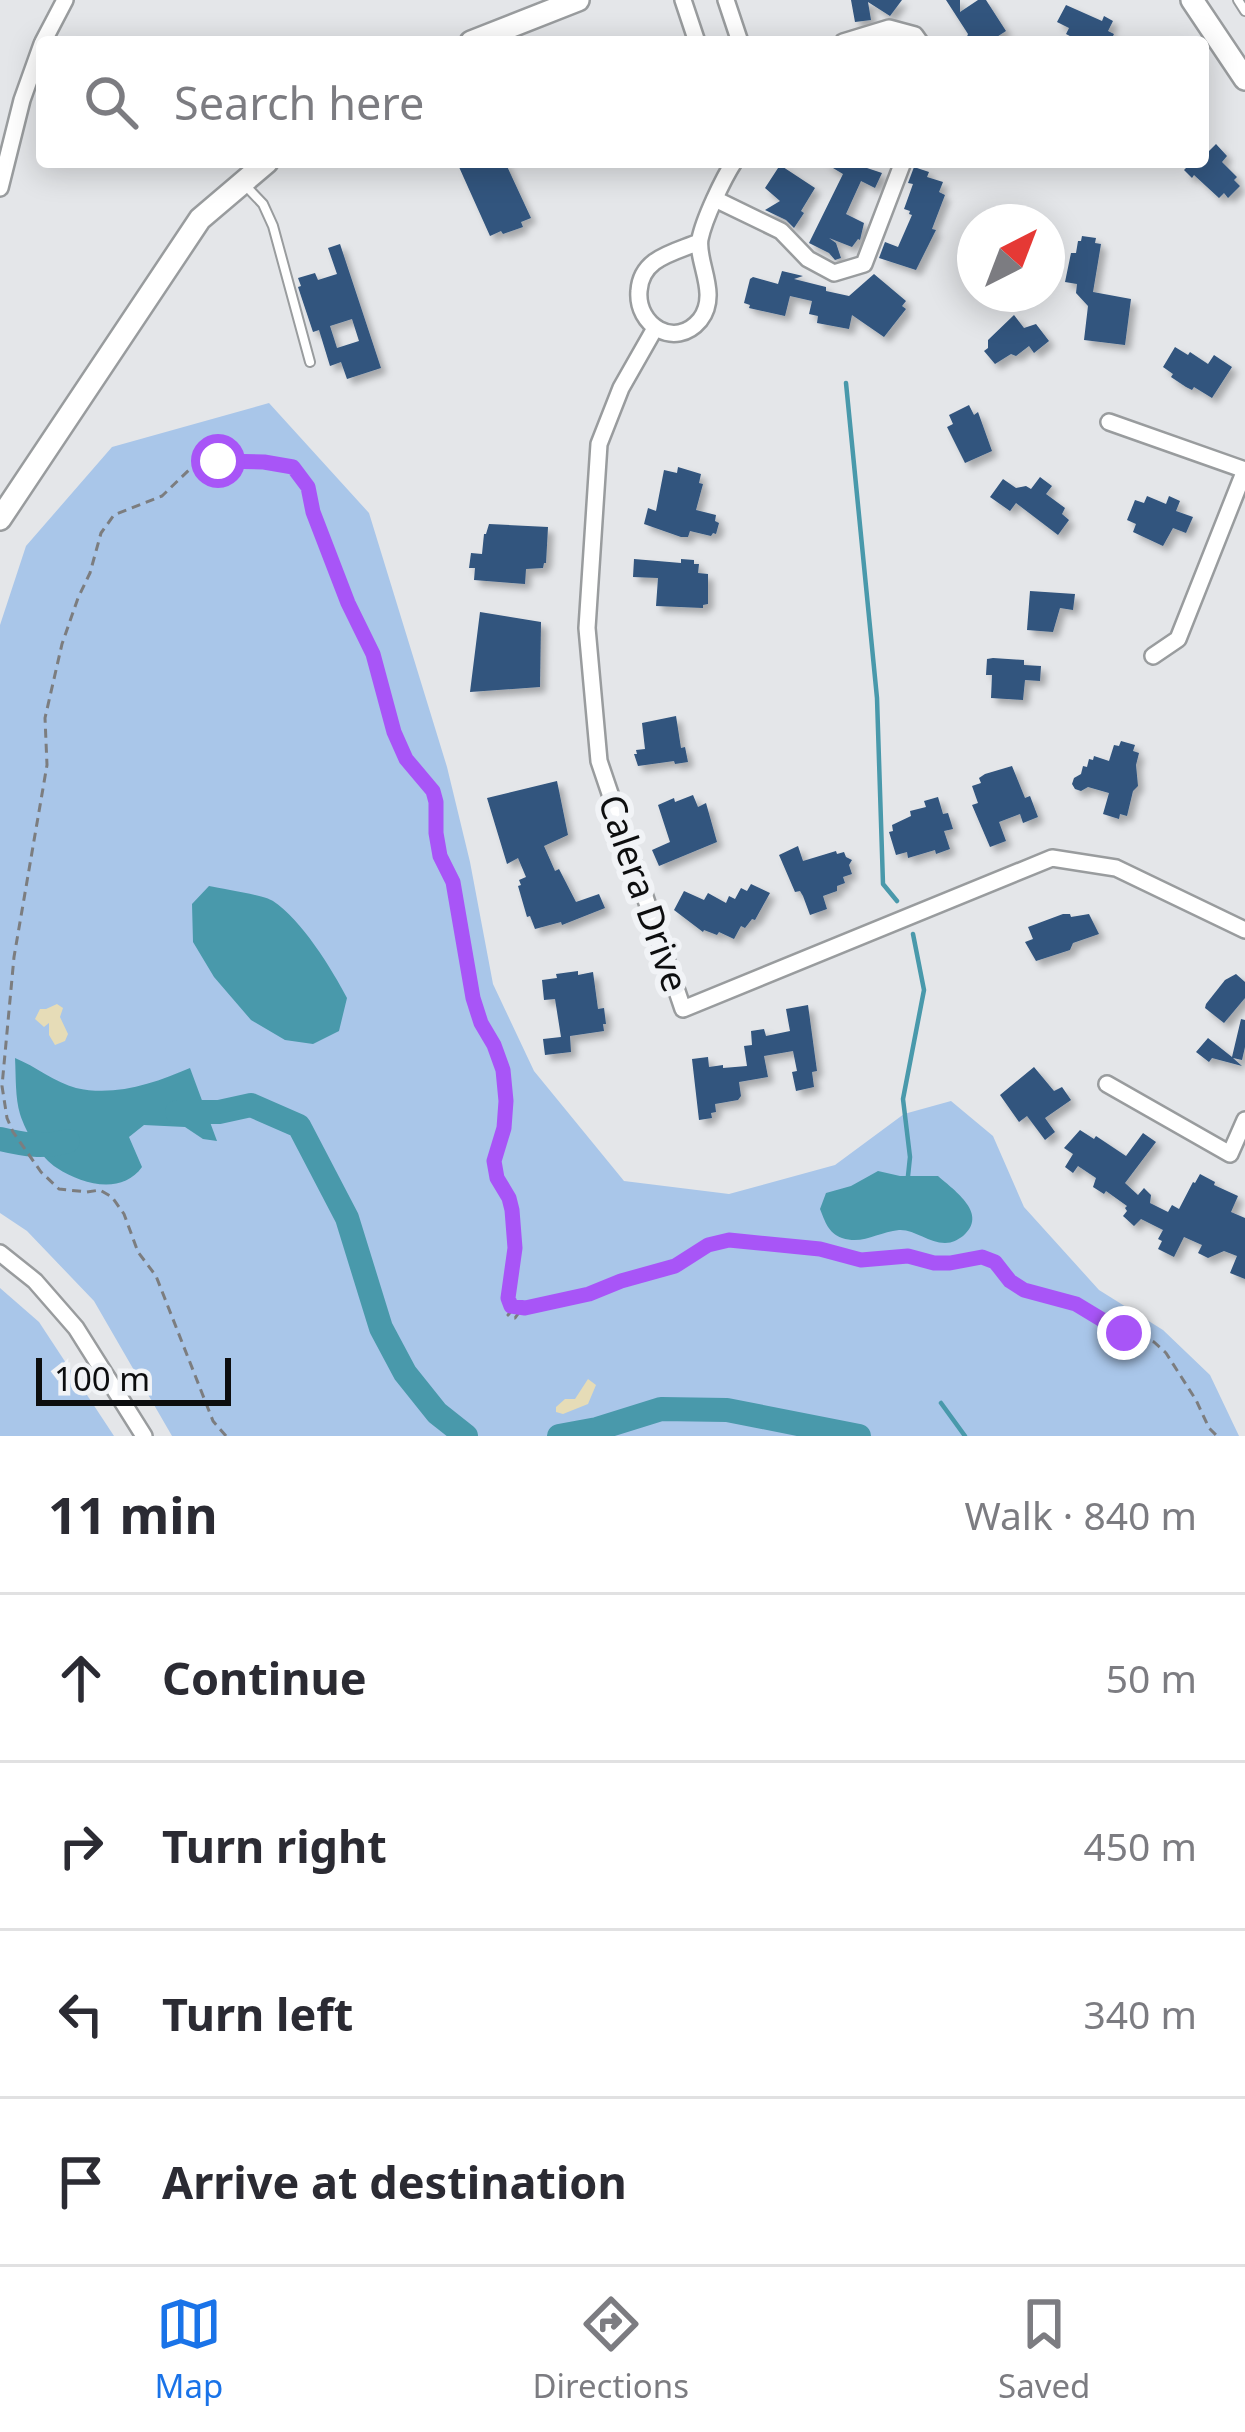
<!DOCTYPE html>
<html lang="en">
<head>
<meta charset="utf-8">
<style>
  :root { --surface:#fff; --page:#f7f7f7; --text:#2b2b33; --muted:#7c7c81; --line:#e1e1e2; --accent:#1a73e8 }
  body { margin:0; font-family:"Noto Sans",sans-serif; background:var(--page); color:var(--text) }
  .compass { position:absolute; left:957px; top:204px; width:108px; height:108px; border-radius:50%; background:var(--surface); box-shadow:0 6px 30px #0003; rotate:42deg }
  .scale { position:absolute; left:36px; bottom:30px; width:195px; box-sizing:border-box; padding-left:12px; border:6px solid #0d0e0f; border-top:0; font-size:33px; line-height:42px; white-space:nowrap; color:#0d0e0f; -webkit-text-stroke:9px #f1f3f6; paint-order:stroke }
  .stop { position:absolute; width:36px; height:36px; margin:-27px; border:9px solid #a855f7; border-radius:50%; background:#fff }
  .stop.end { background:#a855f7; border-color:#fff; box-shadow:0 3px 12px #0008 }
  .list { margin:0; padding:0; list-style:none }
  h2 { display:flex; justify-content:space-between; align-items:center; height:156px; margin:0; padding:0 48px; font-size:51px }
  h2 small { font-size:39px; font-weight:400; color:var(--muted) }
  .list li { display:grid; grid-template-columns:78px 1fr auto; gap:36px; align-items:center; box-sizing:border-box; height:168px; padding:0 48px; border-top:3px solid var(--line) }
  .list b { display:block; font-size:45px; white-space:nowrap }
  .list em { font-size:39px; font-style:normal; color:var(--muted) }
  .icon { flex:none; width:66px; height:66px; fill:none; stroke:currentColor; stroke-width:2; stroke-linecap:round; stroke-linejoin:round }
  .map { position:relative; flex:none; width:1245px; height:1436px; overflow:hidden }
  .search { position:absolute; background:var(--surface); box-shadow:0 6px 30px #0003; left:36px; right:36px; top:36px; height:132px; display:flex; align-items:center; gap:30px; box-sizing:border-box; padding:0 42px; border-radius:12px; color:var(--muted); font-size:45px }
  .sheet { height:828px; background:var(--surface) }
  nav { display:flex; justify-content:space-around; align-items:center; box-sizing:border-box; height:168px; border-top:3px solid var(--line); background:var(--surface); font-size:33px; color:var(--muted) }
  nav a { display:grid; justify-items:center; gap:6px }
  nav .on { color:var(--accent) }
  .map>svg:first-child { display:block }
  .green { fill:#a9c6e9 }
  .sand { fill:#e6dcb7 }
  .water { fill:#4999ab }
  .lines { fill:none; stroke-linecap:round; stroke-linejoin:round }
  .stream { stroke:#4999ab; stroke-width:4.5 }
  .river { stroke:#4999ab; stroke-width:24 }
  .building { fill:#30547e; fill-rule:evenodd; filter:url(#shadow) }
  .lane-casing { stroke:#999c9e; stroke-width:12 }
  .street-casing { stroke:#999c9e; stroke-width:20 }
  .secondary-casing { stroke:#999c9e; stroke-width:26 }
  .path { stroke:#7c7d7f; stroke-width:3; stroke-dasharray:9 6; stroke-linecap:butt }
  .lane { stroke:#fff; stroke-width:8 }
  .street { stroke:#fff; stroke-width:15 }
  .secondary { stroke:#fff; stroke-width:21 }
  .route { stroke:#a855f7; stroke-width:15 }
  .labels { text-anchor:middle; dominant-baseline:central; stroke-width:12; stroke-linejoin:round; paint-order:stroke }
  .street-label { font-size:36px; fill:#0d0e0f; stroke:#f1f3f6 }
</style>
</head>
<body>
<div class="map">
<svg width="1245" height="1436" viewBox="0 0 1245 1436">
  <defs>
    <filter id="shadow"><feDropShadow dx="5.5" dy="5.5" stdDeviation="3" flood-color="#0004"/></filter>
  </defs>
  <rect width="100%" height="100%" fill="#e4e6e9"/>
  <g class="green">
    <path d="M269,403L369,513L447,767L470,862L493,984L534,1071L624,1181L729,1194L835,1165L904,1114L951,1101L993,1136L1024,1207L1099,1290L1163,1330L1210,1375L1239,1436H172L94,1301L27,1231L0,1213V625L26,546L112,447Z"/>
    <path d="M0,1288L39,1322L114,1436H0Z"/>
  </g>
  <g class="sand">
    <path d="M57,1004L63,1008L60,1017L68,1034L65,1041L55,1045L49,1035V1023L44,1027L35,1019L40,1009H46Z"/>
    <path d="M588,1379L596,1385L588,1404L563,1414L556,1412V1407L565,1399H575Z"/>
  </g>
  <g class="water">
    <path d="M209,886C223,889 264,895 273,901C301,919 332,969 347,998L339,1031L313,1044L285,1040L251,1020L214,977L193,942L192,904Z"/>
    <path d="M15,1058C35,1066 56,1083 76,1088C115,1097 155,1083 190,1068L217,1141L203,1139L185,1127L144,1125L129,1137L142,1167C122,1195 83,1185 57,1168C41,1158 26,1133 20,1114C15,1098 16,1076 15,1058Z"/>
    <path d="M878,1171L900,1176H938C955,1191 989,1214 963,1236C957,1240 953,1243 945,1243C929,1243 914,1229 899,1230C878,1232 863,1245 842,1238C828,1233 825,1221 820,1209L826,1193L851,1186Z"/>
  </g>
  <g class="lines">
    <g class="stream">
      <path d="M846,383L877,698L883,884L897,901"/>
      <path d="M908,1176L910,1157L903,1099L924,990L913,934"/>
      <path d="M941,1403L965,1436"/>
    </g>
    <g class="river">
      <path d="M177,1112H219L251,1105L299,1126L347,1218L381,1328L405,1373L437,1413L466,1436"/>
      <path d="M0,1139C25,1145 44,1148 68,1141"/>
      <path d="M559,1436L597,1429L661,1409L727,1410L859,1436"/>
    </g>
  </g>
  <g class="building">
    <path d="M851,0H902L890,16L868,2L871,20L855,22Z"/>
    <path d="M946,0H960V12L978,0H986L1006,31L989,42H965L968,34Z"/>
    <path d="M1066,5L1102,21L1104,16L1113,21L1108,31L1114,34L1110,42H1081L1066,34L1069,28L1057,22Z"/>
    <path d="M1216,144L1227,156L1222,162L1237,177L1234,180L1240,186L1228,198L1224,193L1219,198L1194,175L1192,178L1184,170L1192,162H1203V157Z"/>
    <path d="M471,162H505L531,218L521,222L523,227L503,234L501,231L490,236L459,167Z"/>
    <path d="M823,162H849L882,173L875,188L861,181L846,214L864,223L860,240L858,239L852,247L829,238L836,243L841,258L835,260L829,253L809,243L843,174Z"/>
    <path d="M780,165L815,188L801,211L804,213L794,228L786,220L765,210L780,201L765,188Z"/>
    <path d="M914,167L929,172L927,177L943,182L939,192L945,195L932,229L936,230L916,270L879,258L885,242L898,247L912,215L909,214L910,211L904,209L913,184L908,183Z"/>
    <path d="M1082,236L1096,238L1095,243L1101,244L1093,292L1131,299L1125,345L1084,340L1088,306L1076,293L1077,284L1065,282L1071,253H1076L1078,241H1081Z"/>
    <path d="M340,244L381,368L347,379L341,362L330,366L319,330L313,332L298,287L301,286L298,278L315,273L318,280L337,274L328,248ZM352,319L359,341L337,348L330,326Z"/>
    <path d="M782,271L803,276L794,279L826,287V291L849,296L874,274L906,301L902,306L906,309L884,337L852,315L849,329L817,323L818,316L809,314L812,301L790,296L785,316L749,308L750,305L744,303L750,279L753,277L778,284Z"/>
    <path d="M1014,315L1024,328L1036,324L1049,341L1034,353L1029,346L1016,356L1011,354L995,364L984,351L988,348V340Z"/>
    <path d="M1175,347L1188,355L1190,352L1208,364L1214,355L1232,367L1212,398L1194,387L1192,390L1186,387L1171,377L1173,374L1163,367Z"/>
    <path d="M969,405L974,415L978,412L992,451L965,463L947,427L953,424L949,415Z"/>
    <path d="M678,467L701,474L699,483L703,484L696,510L716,515L715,521L719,523L716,534L713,533L711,536L690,531L688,537H681L644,524L648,508L656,511L664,470L677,473Z"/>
    <path d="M1040,477L1052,486L1046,494L1065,508L1062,514L1069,520L1058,535L1016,503L1010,511L990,497L1003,479L1016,488L1026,486L1031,489Z"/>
    <path d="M1147,496L1166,504L1169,496L1180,501L1176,511L1193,517L1186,533L1173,528L1163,546L1133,532L1136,524L1127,520L1135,500L1144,503Z"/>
    <path d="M489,524L548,527L546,563H544L543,568L526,569L525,584L474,580L475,568H469L471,553L482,554L484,534H486Z"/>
    <path d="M634,559L681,563V559L694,560V564H699L698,573L708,574V604L703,605V608L656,606L658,578L633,577Z"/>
    <path d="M1030,591L1075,594L1073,610L1060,608L1053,632L1027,630Z"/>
    <path d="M480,612L541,622L540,687L470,692Z"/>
    <path d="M993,658L1024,660V665L1041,666L1040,681L1025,680L1023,700L991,698L992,675H986L987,659Z"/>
    <path d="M676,716L681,748L685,747L688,762L675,764L674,761L638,766L634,754H637L636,750L645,749L642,723Z"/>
    <path d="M1121,741L1135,745L1133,751L1139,753L1136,765L1138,786L1133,791L1127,816L1120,814L1119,819L1103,814L1109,793L1088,787L1081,791L1075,789L1072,784L1074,778L1081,774L1083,766L1087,767L1089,759L1093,760L1094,756L1109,761L1114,745L1119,746Z"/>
    <path d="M1012,766L1025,798L1030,796L1038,817L1023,823L1020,814L999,822L1006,841L990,847L972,805L978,803L972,786L981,783L979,778L985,774Z"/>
    <path d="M557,781L568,835L544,846L555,871L559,869L576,902L599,894L605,908L562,925L561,922L535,929L530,916L527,917L518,886L521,885L519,880L526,877L518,858L507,864L487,798Z"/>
    <path d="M693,795L698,807L706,803L717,842L659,866L652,850L670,842L658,805L674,798L675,802Z"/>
    <path d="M938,797L943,814L948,813L953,829L944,831L950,849L936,854L935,850L908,858L907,852L896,855L889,832L893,831L892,825L911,816L910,811L926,807L924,801Z"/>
    <path d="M798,846L803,861L836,851L837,854L844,852L846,857L852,860L849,865L852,874L843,877L845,883L837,886V891L823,896L827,909L810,915L803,896L800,891L795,892L779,855Z"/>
    <path d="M751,884L770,893L755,920L752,919L745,928L741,926L734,939L719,932L717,935L704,930L703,932L674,910L684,891L704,900L708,893L726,903L729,896L735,899L741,888L747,891Z"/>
    <path d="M1063,914H1070L1071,917L1089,914L1099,934L1073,943L1070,950L1036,961L1025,942L1033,939L1028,927Z"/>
    <path d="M578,971V975L593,972L598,1009L604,1008L606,1024H603L604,1031L570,1036L571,1052L545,1055L543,1039L561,1037L555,999L544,1000L542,980L557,978L556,974Z"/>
    <path d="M1236,974L1245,982V998L1224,1023L1205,1008L1206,1004L1225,980Z"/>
    <path d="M808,1005L817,1071L812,1072L814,1087L796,1091L792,1072L797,1071L793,1051L764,1056L768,1077L739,1082L741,1096L738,1100L715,1104L716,1112L711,1113L712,1118L699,1120L692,1059L708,1057L709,1067L723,1065V1068L747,1066L744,1046L752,1045L751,1031L764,1029L766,1036L790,1031L786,1009Z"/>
    <path d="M1241,1019L1245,1020V1047L1242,1060L1233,1058L1242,1066L1212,1058L1209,1062L1196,1052L1208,1038L1232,1057Z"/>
    <path d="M1034,1067L1054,1091L1062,1087L1071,1100L1045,1118L1055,1132L1045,1140L1027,1116L1019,1122L1000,1095Z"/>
    <path d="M1080,1130L1094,1139L1096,1136L1126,1156L1143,1133L1156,1142L1125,1183L1138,1195L1144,1188L1151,1195L1150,1203L1168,1212L1172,1205L1179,1209L1193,1182L1195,1183L1200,1174L1215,1182L1214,1185L1238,1196L1231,1212L1245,1218V1279L1230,1273L1237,1256L1224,1251L1208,1258L1198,1253L1202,1245L1184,1237L1174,1257L1158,1249L1162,1241L1158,1239L1163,1230L1141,1219L1134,1226L1123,1216L1127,1211L1125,1208L1127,1206L1106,1191L1104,1194L1093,1187L1096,1178L1078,1166L1073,1173L1065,1167L1073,1154L1064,1148Z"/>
  </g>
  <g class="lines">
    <g class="lane-casing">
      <g id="lane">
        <path d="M1238,0L1245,11"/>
        <path d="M244,184L263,204L273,226L310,362"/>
      </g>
    </g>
    <g class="street-casing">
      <g id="street">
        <path d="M683,0L697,42"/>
        <path d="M726,0L740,42"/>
        <path d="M43,42L65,0"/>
        <path d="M843,42L889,28L915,35L920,42"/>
        <path d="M0,188L22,100L42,44"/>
        <path d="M715,199L781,231L808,259L834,273L864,264L903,162"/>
        <path d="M699,242C673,253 641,258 639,291C636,325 675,350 700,320C720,294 696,262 700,239C704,219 723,179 734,162"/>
        <path d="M654,330L621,388L599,444L587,628L599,761L683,1009L1052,858L1116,868L1245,930"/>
        <path d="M1109,422L1245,470L1178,639L1153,656"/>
        <path d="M1107,1084L1230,1154L1245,1120"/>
        <path d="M0,1253L35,1281L76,1328L144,1436"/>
      </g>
    </g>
    <g class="secondary-casing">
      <g id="secondary">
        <path d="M1192,0L1245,79"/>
        <path d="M471,42L578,0"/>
        <path d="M0,519L200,219L267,162"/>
      </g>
    </g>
    <g class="path">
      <path d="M513,1309L508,1315L515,1318L520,1311L517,1307L525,1308L589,1295L621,1281L675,1266L708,1245L729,1241L820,1249L861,1260L907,1256L934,1263H950L983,1257L995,1262L1010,1281L1024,1290L1076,1304L1124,1333L1154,1342L1166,1353L1196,1400L1209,1428L1217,1436"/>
      <path d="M226,1436L213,1421L156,1276L138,1252L124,1214L112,1197L100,1190L87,1192L59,1189L41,1172L13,1132L7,1118L2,1086L14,957L47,765L45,718L62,644L78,598L90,573L101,533L114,515L162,496L190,469L218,461L264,462L293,468L308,487L312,512L348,603L373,654L394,732L406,759L433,791L436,803V833L440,856L453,882L473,998L481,1023L494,1045L503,1070L506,1101L504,1128L494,1161L497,1178L509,1198L512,1211L515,1248L508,1298L511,1306L517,1307"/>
    </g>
    <use href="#lane" class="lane"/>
    <use href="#street" class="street"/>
    <use href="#secondary" class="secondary"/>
  </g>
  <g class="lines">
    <path class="route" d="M218,461L264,462L293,467L308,487L313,512L348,603L373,654L394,732L406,759L433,791L436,802V833L440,856L453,882L473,998L481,1023L494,1045L503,1070L506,1101L504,1128L494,1161L497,1178L509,1198L512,1210L515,1248L508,1298L511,1306L525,1308L589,1294L621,1281L675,1266L708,1245L729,1240L820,1249L861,1260L908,1256L934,1263H950L982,1257L995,1262L1010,1281L1024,1290L1076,1304L1124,1333"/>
  </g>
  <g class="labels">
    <g class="street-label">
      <text transform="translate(644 893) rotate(71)">Calera Drive</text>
    </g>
  </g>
</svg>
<svg class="compass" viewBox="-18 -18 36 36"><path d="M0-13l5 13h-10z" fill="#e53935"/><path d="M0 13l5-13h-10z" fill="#7c7c81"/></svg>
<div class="scale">100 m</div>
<div class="stop" style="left:218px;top:461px"></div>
<div class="stop end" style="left:1124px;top:1333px"></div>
<div class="search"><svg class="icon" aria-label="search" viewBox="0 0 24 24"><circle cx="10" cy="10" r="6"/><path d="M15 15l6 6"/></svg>Search here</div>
</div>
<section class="sheet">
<h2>11 min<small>Walk · 840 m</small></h2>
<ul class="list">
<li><svg class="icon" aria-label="ahead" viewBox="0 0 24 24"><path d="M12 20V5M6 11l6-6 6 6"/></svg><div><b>Continue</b></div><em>50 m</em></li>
<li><svg class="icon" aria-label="right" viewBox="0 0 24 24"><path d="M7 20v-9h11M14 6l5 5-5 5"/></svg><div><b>Turn right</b></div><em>450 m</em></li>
<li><svg class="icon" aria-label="left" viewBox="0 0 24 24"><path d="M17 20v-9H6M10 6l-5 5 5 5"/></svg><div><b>Turn left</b></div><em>340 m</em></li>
<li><svg class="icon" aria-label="arrive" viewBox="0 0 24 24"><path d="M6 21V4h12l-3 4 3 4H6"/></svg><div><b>Arrive at destination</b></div></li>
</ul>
</section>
<nav>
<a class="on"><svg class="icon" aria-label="map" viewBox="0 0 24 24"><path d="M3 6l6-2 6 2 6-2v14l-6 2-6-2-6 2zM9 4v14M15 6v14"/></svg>Map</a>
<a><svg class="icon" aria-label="directions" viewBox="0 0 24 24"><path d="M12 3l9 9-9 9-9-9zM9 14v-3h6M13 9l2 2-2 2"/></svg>Directions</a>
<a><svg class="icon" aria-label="saved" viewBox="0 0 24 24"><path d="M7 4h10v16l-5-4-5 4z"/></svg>Saved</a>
</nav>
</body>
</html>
